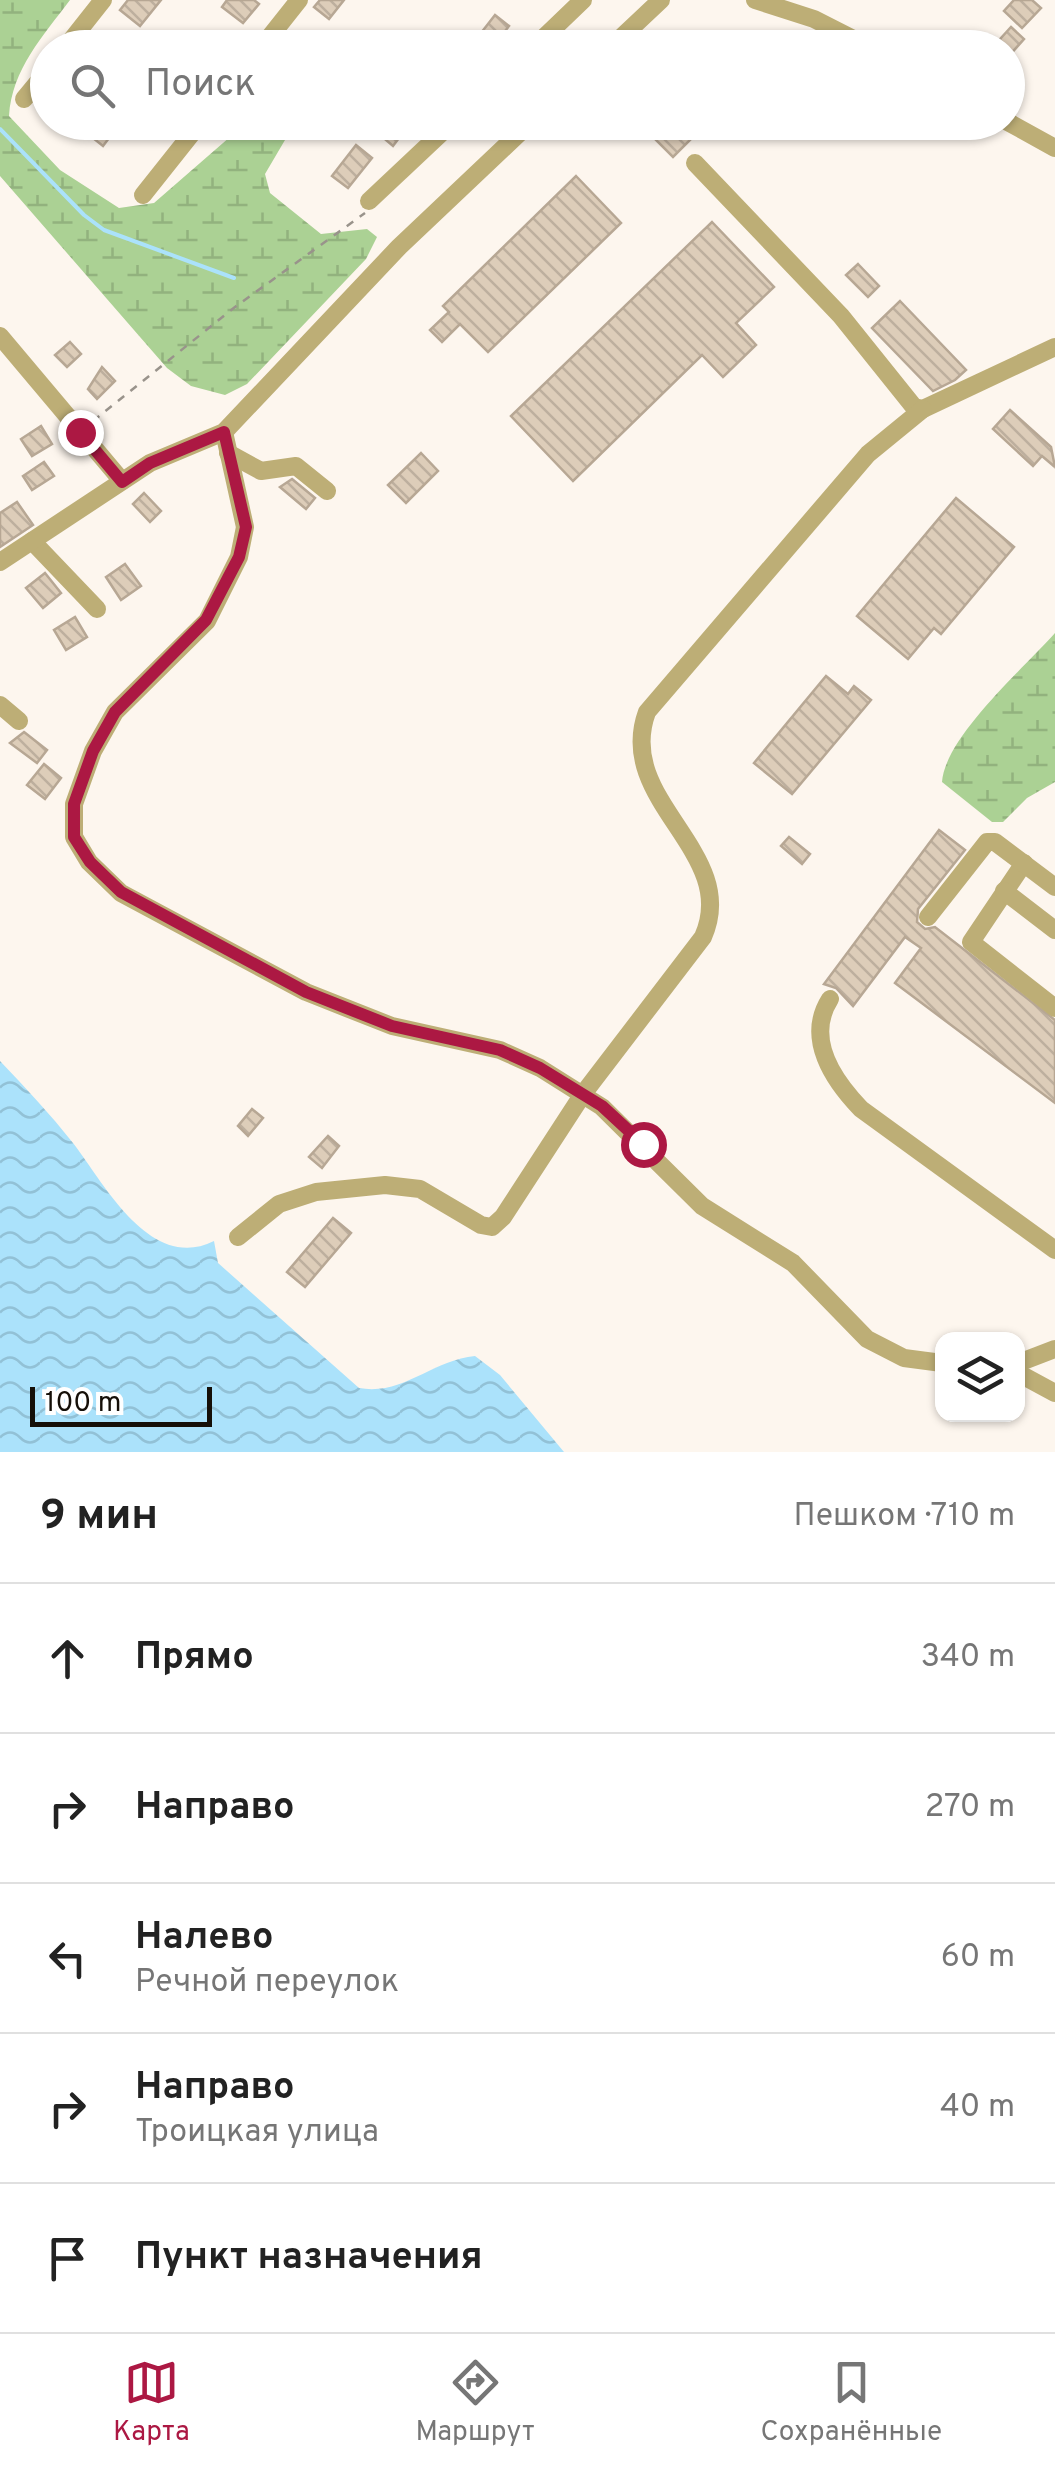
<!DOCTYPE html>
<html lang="ru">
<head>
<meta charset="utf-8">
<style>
  :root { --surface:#fff; --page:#f2f2f2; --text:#222; --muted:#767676; --line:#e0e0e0; --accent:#ac1843 }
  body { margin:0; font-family:Overpass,sans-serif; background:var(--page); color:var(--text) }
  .controls { position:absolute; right:30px; bottom:30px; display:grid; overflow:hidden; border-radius:20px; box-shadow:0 2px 8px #0004 }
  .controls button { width:90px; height:90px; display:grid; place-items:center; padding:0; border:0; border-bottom:2px solid var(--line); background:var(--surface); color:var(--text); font:50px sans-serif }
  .scale { position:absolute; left:30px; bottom:25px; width:182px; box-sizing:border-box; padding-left:10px; border:5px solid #150f08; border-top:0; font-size:28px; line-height:35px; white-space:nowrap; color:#150f08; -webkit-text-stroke:8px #fff; paint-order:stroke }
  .stop { position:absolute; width:30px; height:30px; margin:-22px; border:8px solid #ac1843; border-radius:50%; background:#fff }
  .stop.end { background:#ac1843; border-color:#fff; box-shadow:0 2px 10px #0008 }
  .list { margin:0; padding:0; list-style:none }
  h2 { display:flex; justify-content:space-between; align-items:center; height:130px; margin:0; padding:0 40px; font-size:42px }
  h2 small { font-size:32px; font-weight:400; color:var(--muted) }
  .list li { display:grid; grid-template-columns:65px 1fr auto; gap:30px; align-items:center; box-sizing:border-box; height:150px; padding:0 40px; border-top:2px solid var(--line) }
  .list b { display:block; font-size:38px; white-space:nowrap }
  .list p { margin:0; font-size:32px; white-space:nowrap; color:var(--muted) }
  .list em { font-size:32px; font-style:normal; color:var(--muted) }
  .icon { flex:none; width:55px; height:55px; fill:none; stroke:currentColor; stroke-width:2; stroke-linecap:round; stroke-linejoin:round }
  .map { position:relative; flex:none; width:1055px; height:1452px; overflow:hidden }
  .search { position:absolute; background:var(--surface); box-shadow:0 2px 8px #0004; left:30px; right:30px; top:30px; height:110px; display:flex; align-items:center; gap:25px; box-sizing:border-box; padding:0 35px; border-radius:55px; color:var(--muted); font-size:38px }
  .sheet { height:880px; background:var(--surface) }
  nav { display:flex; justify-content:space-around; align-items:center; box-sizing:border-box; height:140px; border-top:2px solid var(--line); background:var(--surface); font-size:28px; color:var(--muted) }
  nav a { display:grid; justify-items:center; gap:5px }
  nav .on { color:var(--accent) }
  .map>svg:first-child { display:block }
  .wetland { fill:url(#wetland-marsh) }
  .water { fill:url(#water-waves) }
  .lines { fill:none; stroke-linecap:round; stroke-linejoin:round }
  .stream { stroke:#abe2fb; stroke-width:4 }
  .building { fill:url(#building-back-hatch); stroke:#b7a794; stroke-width:2.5 }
  .path { stroke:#99938b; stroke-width:2.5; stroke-dasharray:8 8; stroke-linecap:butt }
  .minor { stroke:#bdae76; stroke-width:18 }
  .route { stroke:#ac1843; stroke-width:12 }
</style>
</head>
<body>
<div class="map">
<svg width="1055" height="1452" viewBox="0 0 1055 1452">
  <defs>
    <pattern id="wetland-marsh" width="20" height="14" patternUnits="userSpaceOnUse" patternTransform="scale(2.5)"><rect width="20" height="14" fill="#abd194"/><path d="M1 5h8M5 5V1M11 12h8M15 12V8" fill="none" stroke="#92b27e"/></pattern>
    <pattern id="water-waves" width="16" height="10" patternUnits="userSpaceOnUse" patternTransform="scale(2.5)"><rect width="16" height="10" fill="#abe2fb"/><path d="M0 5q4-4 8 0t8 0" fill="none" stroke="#92c1d6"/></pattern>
    <pattern id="building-back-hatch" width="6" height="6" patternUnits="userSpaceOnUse" patternTransform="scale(2.5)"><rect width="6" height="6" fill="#ddcdb9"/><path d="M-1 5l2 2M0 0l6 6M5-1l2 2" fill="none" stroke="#bdaf9e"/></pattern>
  </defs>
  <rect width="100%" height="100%" fill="#fdf6ee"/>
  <g class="wetland">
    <path d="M0,0H70C43,36 12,69 9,116L60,170L119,208L154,203L246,123H295L265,174L270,193L321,234L367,229L377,237L366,259L247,384L225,395L191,386L167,368L0,176Z"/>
    <path d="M1055,633V782L1027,798L1003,822H992L942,782C945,737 1024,668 1055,633Z"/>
  </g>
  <path class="water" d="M0,1061C25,1087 50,1114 73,1143C104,1183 150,1273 214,1241L218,1263L359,1388C403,1396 432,1360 475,1356L500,1375L564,1452H0Z"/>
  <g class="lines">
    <path class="stream" d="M0,129L84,215L104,230L234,278"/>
  </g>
  <g class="building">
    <path d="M128,0H161L140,26L120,10Z"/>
    <path d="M227,0H254L259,4L243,23L222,7Z"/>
    <path d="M320,0H344L329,19L314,7Z"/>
    <path d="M1014,0H1032L1041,8L1022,28L1004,11Z"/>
    <path d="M495,15L509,26L492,48H482L474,42Z"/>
    <path d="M1011,27L1024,39L1008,57V48H992Z"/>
    <path d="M73,122H121L103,146Z"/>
    <path d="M388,122H411L393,146L379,134Z"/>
    <path d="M638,122H678L693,137L673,157Z"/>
    <path d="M356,145L372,158L348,188L332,176Z"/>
    <path d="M576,176L621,223L488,352L460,324L442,342L430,330L449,312L443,306Z"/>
    <path d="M712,222L774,287L736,323L756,345L723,377L702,355L573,481L511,416Z"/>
    <path d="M858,264L879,286L868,297L846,275Z"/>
    <path d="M900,301L966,370L955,380L933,391L872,328Z"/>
    <path d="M70,342L81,354L67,367L55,355Z"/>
    <path d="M102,367L115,381L97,399L88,389Z"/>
    <path d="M1010,410L1051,447L1055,467L1042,456L1033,466L993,429Z"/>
    <path d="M41,426L52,444L32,456L21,439Z"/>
    <path d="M421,453L438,471L406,503L388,485Z"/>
    <path d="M44,462L54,476L32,490L23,476Z"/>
    <path d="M292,479L315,498L306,509L280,487Z"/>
    <path d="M144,493L161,511L150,522L133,504Z"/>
    <path d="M956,498L1014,547L941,634L934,628L908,659L857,616Z"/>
    <path d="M17,502L33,525L0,547V513Z"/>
    <path d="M125,564L141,586L121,600L106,577Z"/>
    <path d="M45,573L61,593L43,608L26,588Z"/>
    <path d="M75,617L87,637L66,650L54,630Z"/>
    <path d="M826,676L848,694L854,686L871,700L792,794L754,763Z"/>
    <path d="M24,732L47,750L37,763L10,743Z"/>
    <path d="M44,764L61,778L45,799L27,785Z"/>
    <path d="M939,830L965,850L918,909L917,922L925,929L935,927L1055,1020V1103L895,983L921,948L905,937L853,1006L836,988L824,984Z"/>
    <path d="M789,837L810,854L802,864L781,846Z"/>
    <path d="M252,1109L263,1118L248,1136L238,1126Z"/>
    <path d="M328,1136L339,1146L322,1168L309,1157Z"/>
    <path d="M333,1218L351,1233L305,1287L287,1272Z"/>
  </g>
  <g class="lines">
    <path class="path" d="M93,421L235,307L365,213"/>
    <g class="minor">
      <path d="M755,0L814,19L871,48"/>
      <path d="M65,48L103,0"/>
      <path d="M261,48L299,0"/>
      <path d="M533,48L583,0"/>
      <path d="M610,48L661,0"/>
      <path d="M24,99L48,70"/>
      <path d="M1008,122L1055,148"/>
      <path d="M695,163L841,316L914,407L923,409L1055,347"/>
      <path d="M143,195L201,122"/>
      <path d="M369,201L453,122"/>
      <path d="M0,336L122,481"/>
      <path d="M224,432L245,527L239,557L207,621L115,712L93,751L74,804V837L89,862L121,893L306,992L392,1026L500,1050L540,1068L602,1107L702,1206L793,1263L867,1339L904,1358L942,1363"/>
      <path d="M228,453L261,471L296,466L327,491"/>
      <path d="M32,541L97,609"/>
      <path d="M0,562L150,463L224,432L399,247L531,122"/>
      <path d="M0,705L19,721"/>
      <path d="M1024,863L971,942L1055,1008"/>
      <path d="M1004,891L1055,930"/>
      <path d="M928,917L987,842H995L1055,887"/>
      <path d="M830,999C805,1038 833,1080 861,1109L1055,1250"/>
      <path d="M238,1237L279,1204L316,1192L385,1185L420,1189L481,1225L492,1227L503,1217L583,1094L703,937C741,852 614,801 647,712L868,454L923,409"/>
      <path d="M1018,1363L1055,1349"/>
      <path d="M1018,1373L1055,1393"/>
    </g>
  </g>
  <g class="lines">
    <path class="route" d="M80,432L122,482L150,463L224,432L246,527L239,557L206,620L115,712L93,751L74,804V837L90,862L121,892L306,992L392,1026L500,1050L540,1068L602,1106L643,1144"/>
  </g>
</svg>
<div class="controls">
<button><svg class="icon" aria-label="layers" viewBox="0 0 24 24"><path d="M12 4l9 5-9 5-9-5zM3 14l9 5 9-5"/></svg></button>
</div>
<div class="scale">100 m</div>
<div class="stop" style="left:643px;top:1144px"></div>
<div class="stop end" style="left:80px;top:432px"></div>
<div class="search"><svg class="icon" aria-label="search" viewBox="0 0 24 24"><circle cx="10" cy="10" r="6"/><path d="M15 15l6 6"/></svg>Поиск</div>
</div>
<section class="sheet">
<h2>9 мин<small>Пешком · 710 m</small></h2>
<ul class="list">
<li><svg class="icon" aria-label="ahead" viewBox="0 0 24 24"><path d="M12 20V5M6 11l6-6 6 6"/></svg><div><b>Прямо</b></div><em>340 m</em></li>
<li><svg class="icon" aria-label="right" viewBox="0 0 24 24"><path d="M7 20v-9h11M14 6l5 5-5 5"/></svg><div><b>Направо</b></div><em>270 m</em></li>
<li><svg class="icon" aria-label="left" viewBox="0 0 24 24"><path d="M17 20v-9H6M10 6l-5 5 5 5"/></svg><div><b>Налево</b><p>Речной переулок</p></div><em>60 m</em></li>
<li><svg class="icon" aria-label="right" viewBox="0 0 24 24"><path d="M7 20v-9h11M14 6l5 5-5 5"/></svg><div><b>Направо</b><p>Троицкая улица</p></div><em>40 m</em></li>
<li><svg class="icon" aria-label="arrive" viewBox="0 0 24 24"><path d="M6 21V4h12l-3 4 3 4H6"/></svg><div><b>Пункт назначения</b></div></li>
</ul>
</section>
<nav>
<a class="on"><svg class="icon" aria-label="map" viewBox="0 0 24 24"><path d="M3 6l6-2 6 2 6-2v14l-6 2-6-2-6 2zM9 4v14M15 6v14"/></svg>Карта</a>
<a><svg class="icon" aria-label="directions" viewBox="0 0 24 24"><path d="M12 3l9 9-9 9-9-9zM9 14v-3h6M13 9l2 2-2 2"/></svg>Маршрут</a>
<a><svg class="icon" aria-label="saved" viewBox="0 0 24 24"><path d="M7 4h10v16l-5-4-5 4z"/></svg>Сохранённые</a>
</nav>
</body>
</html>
